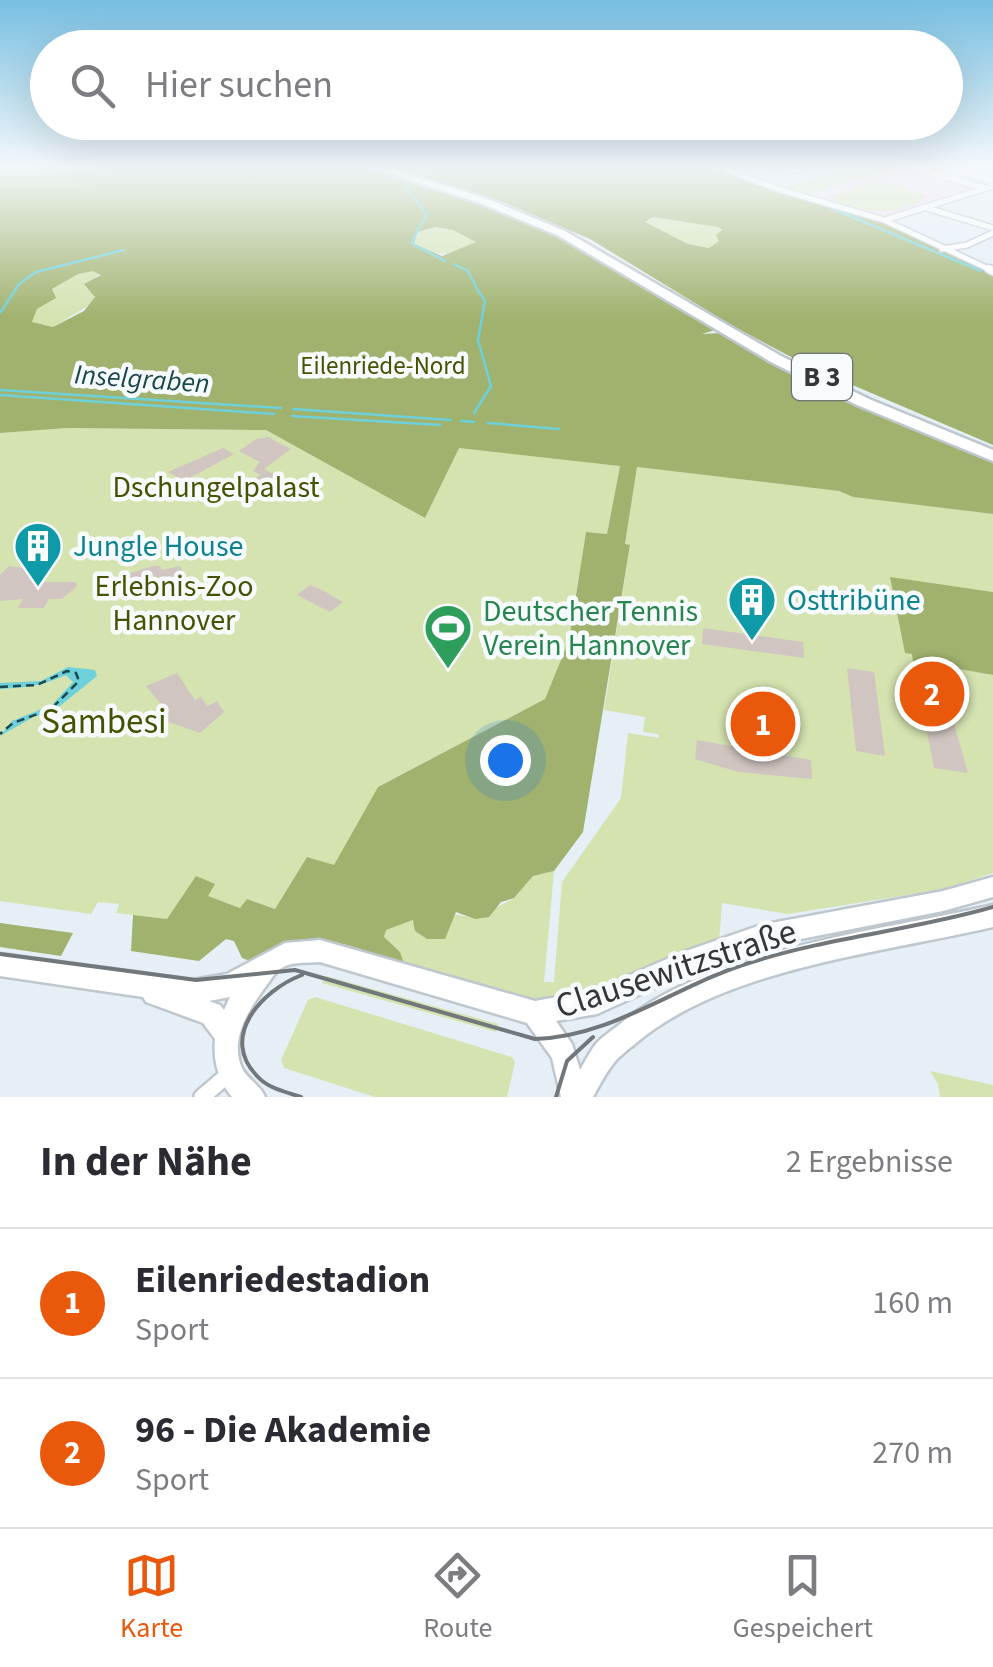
<!DOCTYPE html>
<html lang="de">
<head>
<meta charset="utf-8">
<style>
  :root { --surface:#fff; --page:#f2f2f3; --text:#2b2b33; --muted:#7c7c81; --line:#e1e1e2; --accent:#ea580c }
  body { margin:0; font-family:"Source Sans 3",sans-serif; background:var(--page); color:var(--text) }
  .you { position:absolute; left:505px; top:760px; width:35px; height:35px; margin:-25px; border:8px solid #fff; border-radius:50%; background:#1a73e8; box-shadow:0 0 0 15px #1a73e833 }
  .badge { display:grid; place-items:center; width:65px; height:65px; border-radius:50%; background:var(--accent); color:#fff; font-size:32px; font-weight:700 }
  .pin { position:absolute; translate:-50% -50%; border:5px solid #fff; box-shadow:0 2px 10px #0006 }
  .list { margin:0; padding:0; list-style:none }
  h2 { display:flex; justify-content:space-between; align-items:center; height:130px; margin:0; padding:0 40px; font-size:42px }
  h2 small { font-size:32px; font-weight:400; color:var(--muted) }
  .list li { display:grid; grid-template-columns:65px 1fr auto; gap:30px; align-items:center; box-sizing:border-box; height:150px; padding:0 40px; border-top:2px solid var(--line) }
  .list b { display:block; font-size:38px; white-space:nowrap }
  .list p { margin:0; font-size:32px; white-space:nowrap; color:var(--muted) }
  .list em { font-size:32px; font-style:normal; color:var(--muted) }
  .icon { flex:none; width:55px; height:55px; fill:none; stroke:currentColor; stroke-width:2; stroke-linecap:round; stroke-linejoin:round }
  .map { position:relative; flex:none; width:993px; height:1097px; overflow:hidden }
  .search { position:absolute; background:var(--surface); box-shadow:0 10px 40px #0002; left:30px; right:30px; top:30px; height:110px; display:flex; align-items:center; gap:25px; box-sizing:border-box; padding:0 35px; border-radius:55px; color:var(--muted); font-size:38px }
  .sheet { height:430px; background:var(--surface) }
  nav { display:flex; justify-content:space-around; align-items:center; box-sizing:border-box; height:140px; border-top:2px solid var(--line); background:var(--surface); font-size:28px; color:var(--muted) }
  nav a { display:grid; justify-items:center; gap:5px }
  nav .on { color:var(--accent) }
  .map>svg:first-child { display:block }
  .education { fill:#efddee }
  .green { fill:#d4e3b0 }
  .forest { fill:#a0b26d; fill-rule:evenodd }
  .water { fill:#6dd0da }
  .lines { fill:none; stroke-linecap:round; stroke-linejoin:round }
  .stream { stroke:#6dd0da; stroke-width:2.5 }
  .ferry { stroke:#1a484c; stroke-width:2.5; stroke-dasharray:8 5; stroke-linecap:butt }
  .building { fill:#d0c5c1 }
  .street-far2-casing { stroke:#bec7ce; stroke-width:8 }
  .street-far1-casing { stroke:#bec7ce; stroke-width:11 }
  .street-casing { stroke:#bec7ce; stroke-width:20 }
  .secondary-casing { stroke:#bec7ce; stroke-width:5 }
  .highway-casing { stroke:#bec7ce; stroke-width:5 }
  .street-far2 { stroke:#fff; stroke-width:5 }
  .street-far1 { stroke:#fff; stroke-width:8 }
  .street { stroke:#fff; stroke-width:15 }
  .secondary { fill:#fff; fill-rule:evenodd }
  .highway { fill:#fff; fill-rule:evenodd }
  .tram { stroke:#71777b; stroke-width:4 }
  .labels { text-anchor:middle; dominant-baseline:central; stroke-width:9; stroke-linejoin:round; paint-order:stroke }
  .far-park-label { font-size:25px; fill:#445300; stroke:#f8fbfe }
  .shield { fill:#f8fbfe; stroke:#6e7274; stroke-width:2.5 }
  .shield-label { font-size:28px; font-weight:bold; fill:#333739 }
  .far-water-label { font-size:28px; font-style:italic; fill:#1a484c; stroke:#f8fbfe }
  .park-label { font-size:30px; fill:#445300; stroke:#f8fbfe }
  .culture-label { font-size:30px; fill:#0d838f; stroke:#f8fbfe; text-anchor:start }
  .leisure-label { font-size:30px; fill:#27864d; stroke:#f8fbfe; text-anchor:start }
  .near-park-label { font-size:35px; fill:#445300; stroke:#f8fbfe }
  .near-street-label { font-size:35px; fill:#333739; stroke:#f8fbfe }
</style>
</head>
<body>
<div class="map">
<svg width="993" height="1097" viewBox="0 0 993 1097">
  <rect width="100%" height="100%" fill="#e6eff6"/>
  <path class="education" d="M905,167L977,189L883,218L811,194Z"/>
  <g class="green">
    <path d="M893,166L907,167L802,196L778,189L843,171L865,173Z"/>
    <path d="M870,182L891,183L927,196C899,217 859,214 829,197Z"/>
    <path d="M653,217L718,227L722,230L719,241L709,248L688,244L644,222Z"/>
    <path d="M430,227L453,230L477,241C455,255 436,259 414,243L417,232Z"/>
    <path d="M93,271L101,274L94,278V302L53,327L32,322L37,309L53,300L52,289L78,274Z"/>
    <path d="M68,428L266,430L425,518L458,448L620,465L607,534L586,532L569,640L545,699L378,787L334,866L307,857L275,909L247,899L241,908L207,896L167,919L116,913L119,904L98,902L91,914L0,901V433Z"/>
    <path d="M637,467L839,491L853,497L993,514V592L891,578L914,661L993,675V873L946,889L788,914L722,903L719,942L573,1000L520,999L406,969L384,937L385,930C415,919 445,908 475,919L514,898L533,876L554,871L544,982H554L562,882L621,798L628,733L659,738L658,734L643,732L645,717L604,710L630,546L625,545Z"/>
    <path d="M326,976L498,1024L496,1032L322,983Z"/>
    <path d="M315,997L512,1057L515,1062L507,1097H375L284,1068L281,1060L308,1000Z"/>
    <path d="M930,1071L993,1085V1097H940L938,1084Z"/>
  </g>
  <g class="forest">
    <path d="M0,166H366L486,205L559,235L715,330L702,334L721,333L834,393L993,461V514L853,497L839,491L637,467L625,544L630,545L583,832L554,871L533,876L514,898L501,902L489,917L475,919L456,912L445,939H427L415,931L413,920L386,930L384,937L400,952L406,969L359,956L361,949L328,940L324,946L253,962L242,958L234,941L226,939L199,961L131,951L133,915L167,919L196,876L215,884L208,896L240,908L247,899L275,909L307,857L334,865L378,787L545,699L569,640L586,532L607,534L620,466L459,448L425,518L266,430L68,428L0,433ZM435,227L453,230L476,242L442,256L414,244L417,232ZM93,271L101,275L84,284L95,297L84,311L53,327L32,322L37,309L56,298L52,289L78,274Z"/>
    <path d="M388,166H717L778,189L884,220L993,271V445L808,366L731,325L590,239L505,203ZM653,217L718,227L722,230L716,235L719,241L709,248L688,244L645,222Z"/>
    <path d="M890,577L993,592V675L913,661L912,654L905,653Z"/>
    <path d="M0,923L73,933L61,956L0,947Z"/>
  </g>
  <path class="water" d="M68,667L95,670L97,676L50,714L35,716L0,736L12,721L52,705L73,682L66,675C38,687 29,687 0,689V683L41,681Z"/>
  <g class="lines">
    <g class="stream">
      <path d="M419,174L428,166"/>
      <path d="M414,179L406,189L427,214L411,243L445,261"/>
      <path d="M826,206L981,271"/>
      <path d="M454,264L468,271L478,291"/>
      <path d="M0,313L19,284L36,272L124,250"/>
      <path d="M0,390L281,408"/>
      <path d="M0,395L274,414"/>
      <path d="M293,409L451,420"/>
      <path d="M474,413L491,386L478,340L485,301L479,292"/>
      <path d="M292,416L440,425"/>
      <path d="M461,421L474,422"/>
      <path d="M488,423L559,429"/>
      <path d="M81,549L94,543L99,550"/>
    </g>
    <path class="ferry" d="M0,687L37,685L67,671L76,673L79,681L51,709L13,723L0,734"/>
  </g>
  <g class="building">
    <path d="M268,437L291,449L264,469L291,483L282,489L269,481L256,489L246,483L261,475L253,471L260,462L239,451L256,439Z"/>
    <path d="M223,448L234,454L184,481L168,472Z"/>
    <path d="M9,566L29,569L26,574L34,582H75L77,586L62,599H49L44,608H18L23,599L0,601V575Z"/>
    <path d="M153,566H160L162,570L180,566L185,578L142,591L138,581L129,584L128,574Z"/>
    <path d="M310,585L322,590L343,602L330,612L297,595Z"/>
    <path d="M703,628L803,642L804,658L702,644Z"/>
    <path d="M847,668L874,672L885,756L856,751Z"/>
    <path d="M177,673L195,700L201,697L207,706L217,701L224,712L200,733L152,716L162,705L146,686Z"/>
    <path d="M916,674L941,677L968,773L934,768Z"/>
    <path d="M697,740L811,760L812,779L738,772L695,759Z"/>
  </g>
  <g class="lines">
    <g class="street-far2-casing">
      <g id="street-far2">
        <path d="M717,166L778,189L884,220L993,271"/>
        <path d="M769,166L793,170L818,166"/>
        <path d="M909,166L984,188"/>
        <path d="M939,166L993,181"/>
        <path d="M927,208L993,228"/>
        <path d="M885,220L993,186"/>
        <path d="M942,249L967,245L993,233"/>
      </g>
    </g>
    <g class="street-far1-casing">
      <path id="street-far1" d="M989,269L993,271"/>
    </g>
    <g class="street-casing">
      <path id="street" d="M202,1097L230,1073"/>
    </g>
    <g class="secondary-casing">
      <path id="secondary" d="M993,877V897L943,911L761,947L687,973L597,1014L556,1021L572,1044L580,1070C585,1062 590,1051 596,1044C603,1036 613,1030 620,1024C711,949 879,931 993,905V927C881,953 725,968 636,1043C628,1050 619,1056 613,1064C605,1074 599,1086 593,1097H561L552,1058L527,1023L320,962C310,963 298,962 288,965C276,969 273,977 266,986C250,1008 230,1037 241,1066C246,1079 260,1084 265,1097H232C218,1080 213,1061 215,1039L203,1023L146,1002L143,997L0,976V954L193,980L227,974L285,943L320,940L535,1001L596,990L683,952L761,925L943,891ZM230,997L224,1010L220,1005L209,1001Z"/>
    </g>
    <g class="highway-casing">
      <path id="highway" d="M367,166H381L488,199L565,231L781,356L869,399L993,450V461L857,405L771,362L557,235L480,203Z"/>
    </g>
    <use href="#street-far2" class="street-far2"/>
    <use href="#street-far1" class="street-far1"/>
    <use href="#street" class="street"/>
    <use href="#secondary" class="secondary"/>
    <use href="#highway" class="highway"/>
    <g class="tram">
      <path d="M0,954L196,980L295,970L535,1039C613,1037 678,984 752,962C831,937 914,930 993,907"/>
      <path d="M301,1097C287,1092 269,1089 258,1077C218,1037 262,990 302,975"/>
      <path d="M556,1097L567,1061L593,1037"/>
    </g>
  </g>
  <linearGradient id="sky" x2="0" y2="1"><stop stop-color="#77bfe2"/><stop offset="0.52" stop-color="#f4f8fb"/><stop offset="1" stop-color="#f4f8fb" stop-opacity="0"/></linearGradient>
  <rect width="993" height="319" fill="url(#sky)"/>
  <defs>
    <g id="building-pin" transform="scale(2.5)"><path d="M0 17L-7.5 6A9.5 9.5 0 1 1 7.5 6Z" fill="#0f9aa8" stroke="#f8fbfe"/><path d="M-4-6H4V6H1V3H-1V6H-4ZM-2.5-4.3h1.7v1.8h-1.7ZM.8-4.3h1.7v1.8H.8ZM-2.5-1h1.7V.8h-1.7ZM.8-1h1.7V.8H.8Z" fill="#fff"/></g>
    <g id="stadium-pin" transform="scale(2.5)"><path d="M0 17L-7.5 6A9.5 9.5 0 1 1 7.5 6Z" fill="#2e9e5b" stroke="#f8fbfe"/><path d="M0-5a6.5 5 0 1 0 0 10a6.5 5 0 1 0 0-10ZM-3.5-1.8h7v3.6h-7Z" fill="#fff"/></g>
  </defs>
  <g fill-rule="evenodd">
    <use href="#building-pin" x="38" y="546"/>
    <use href="#building-pin" x="752" y="600"/>
    <use href="#stadium-pin" x="448" y="628"/>
  </g>
  <g class="labels">
    <g class="far-park-label">
      <text x="383" y="366">Eilenriede-Nord</text>
    </g>
    <rect class="shield" x="792" y="354" width="60" height="46" rx="8"/>
    <g class="shield-label">
      <text x="822" y="377">B 3</text>
    </g>
    <g class="far-water-label">
      <text transform="translate(142 379) rotate(4)">Inselgraben</text>
    </g>
    <g class="park-label">
      <text x="216" y="487">Dschungelpalast</text>
      <text x="174" y="586">Erlebnis-Zoo<tspan x="174" dy="34">Hannover</tspan></text>
    </g>
    <g class="culture-label">
      <text x="73" y="546">Jungle House</text>
      <text x="787" y="600">Osttribüne</text>
    </g>
    <g class="leisure-label">
      <text x="483" y="611">Deutscher Tennis<tspan x="483" dy="34">Verein Hannover</tspan></text>
    </g>
    <g class="near-park-label">
      <text x="104" y="722">Sambesi</text>
    </g>
    <g class="near-street-label">
      <text transform="translate(676 969) rotate(-18)">Clausewitzstraße</text>
    </g>
  </g>
</svg>
<div class="you"></div>
<div class="pin badge" style="left:763px;top:724px">1</div>
<div class="pin badge" style="left:932px;top:694px">2</div>
<div class="search"><svg class="icon" aria-label="search" viewBox="0 0 24 24"><circle cx="10" cy="10" r="6"/><path d="M15 15l6 6"/></svg>Hier suchen</div>
</div>
<section class="sheet">
<h2>In der Nähe<small>2 Ergebnisse</small></h2>
<ul class="list">
<li><span class="badge">1</span><div><b>Eilenriedestadion</b><p>Sport</p></div><em>160 m</em></li>
<li><span class="badge">2</span><div><b>96 - Die Akademie</b><p>Sport</p></div><em>270 m</em></li>
</ul>
</section>
<nav>
<a class="on"><svg class="icon" aria-label="map" viewBox="0 0 24 24"><path d="M3 6l6-2 6 2 6-2v14l-6 2-6-2-6 2zM9 4v14M15 6v14"/></svg>Karte</a>
<a><svg class="icon" aria-label="directions" viewBox="0 0 24 24"><path d="M12 3l9 9-9 9-9-9zM9 14v-3h6M13 9l2 2-2 2"/></svg>Route</a>
<a><svg class="icon" aria-label="saved" viewBox="0 0 24 24"><path d="M7 4h10v16l-5-4-5 4z"/></svg>Gespeichert</a>
</nav>
</body>
</html>
